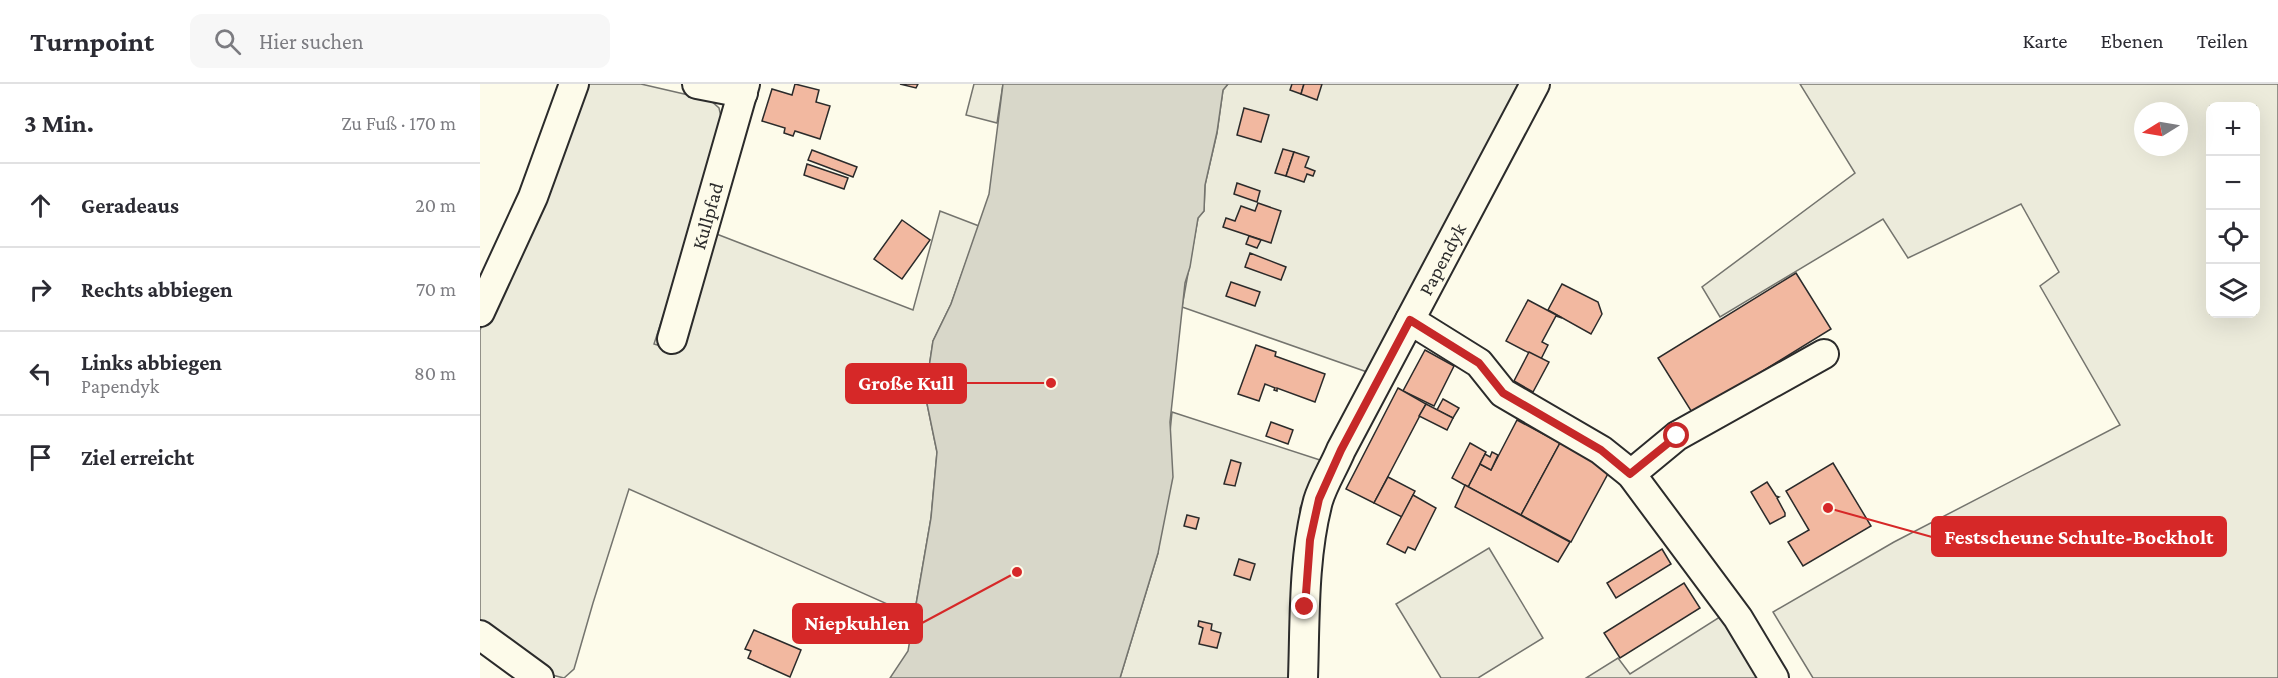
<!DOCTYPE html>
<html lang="de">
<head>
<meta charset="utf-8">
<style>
  :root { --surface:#fff; --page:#f7f7f7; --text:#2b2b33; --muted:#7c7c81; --line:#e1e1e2 }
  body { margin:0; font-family:"Crimson Pro",serif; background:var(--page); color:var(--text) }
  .controls { position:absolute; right:18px; top:18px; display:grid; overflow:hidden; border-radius:12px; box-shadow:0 6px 24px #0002 }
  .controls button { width:54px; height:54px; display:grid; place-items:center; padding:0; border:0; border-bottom:2px solid var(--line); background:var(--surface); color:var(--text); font:30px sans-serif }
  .compass { position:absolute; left:1654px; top:18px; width:54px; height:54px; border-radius:50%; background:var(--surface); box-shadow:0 6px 24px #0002; rotate:259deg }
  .stop { position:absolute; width:18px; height:18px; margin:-14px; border:4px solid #c62828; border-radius:50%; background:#fff }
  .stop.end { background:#c62828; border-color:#fff; box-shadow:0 2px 6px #0008 }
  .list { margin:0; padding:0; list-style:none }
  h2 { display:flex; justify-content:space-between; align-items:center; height:78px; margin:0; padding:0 24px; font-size:26px }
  h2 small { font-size:20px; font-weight:400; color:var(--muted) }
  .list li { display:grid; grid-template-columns:39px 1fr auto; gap:18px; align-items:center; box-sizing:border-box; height:84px; padding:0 24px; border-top:2px solid var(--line) }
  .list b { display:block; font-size:22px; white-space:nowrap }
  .list p { margin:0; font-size:20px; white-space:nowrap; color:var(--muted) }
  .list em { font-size:20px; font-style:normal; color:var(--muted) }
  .icon { flex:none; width:33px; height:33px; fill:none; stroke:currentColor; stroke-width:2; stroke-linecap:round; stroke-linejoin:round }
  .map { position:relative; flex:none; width:1798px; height:594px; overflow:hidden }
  header { display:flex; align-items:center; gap:36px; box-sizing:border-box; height:84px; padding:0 30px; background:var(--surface); border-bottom:2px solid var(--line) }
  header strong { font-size:28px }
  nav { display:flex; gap:33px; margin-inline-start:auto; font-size:21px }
  .search { width:420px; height:54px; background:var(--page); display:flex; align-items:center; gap:15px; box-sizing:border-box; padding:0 21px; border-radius:12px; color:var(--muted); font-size:22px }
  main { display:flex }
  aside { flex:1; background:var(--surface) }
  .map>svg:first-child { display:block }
  .green { fill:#ecebdb; stroke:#74746e; stroke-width:1.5; fill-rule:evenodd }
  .water { fill:#d8d7c9; stroke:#74746e; stroke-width:1.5 }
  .building { fill:#f2b8a0; stroke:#2b2b2b; stroke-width:1.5 }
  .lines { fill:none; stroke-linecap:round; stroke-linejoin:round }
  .minor-casing { stroke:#2b2b2b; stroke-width:32 }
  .minor { stroke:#fdfbea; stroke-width:28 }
  .route { stroke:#c62828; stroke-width:8 }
  .labels { text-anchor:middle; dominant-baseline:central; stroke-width:4.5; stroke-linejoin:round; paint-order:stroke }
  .street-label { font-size:20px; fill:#2b2b2b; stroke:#fdfbea }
  .leader { fill:none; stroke:#d62828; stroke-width:2 }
  .callout-dot { fill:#d62828; stroke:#fdfbea; stroke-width:2 }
  .callout { fill:#d62828; stroke:#d62828; stroke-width:2 }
  .callout-label { font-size:21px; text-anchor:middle; font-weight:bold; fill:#fff }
</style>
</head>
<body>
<header>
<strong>Turnpoint</strong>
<div class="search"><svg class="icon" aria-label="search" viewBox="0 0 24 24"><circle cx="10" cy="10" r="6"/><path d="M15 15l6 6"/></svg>Hier suchen</div>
<nav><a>Karte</a><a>Ebenen</a><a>Teilen</a></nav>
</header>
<main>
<aside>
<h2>3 Min.<small>Zu Fuß · 170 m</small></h2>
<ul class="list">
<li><svg class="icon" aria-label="ahead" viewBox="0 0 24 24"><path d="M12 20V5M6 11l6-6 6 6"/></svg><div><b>Geradeaus</b></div><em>20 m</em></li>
<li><svg class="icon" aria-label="right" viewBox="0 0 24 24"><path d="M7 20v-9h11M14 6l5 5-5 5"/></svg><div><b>Rechts abbiegen</b></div><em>70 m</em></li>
<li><svg class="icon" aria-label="left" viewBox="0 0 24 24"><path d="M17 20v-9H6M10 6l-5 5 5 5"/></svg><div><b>Links abbiegen</b><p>Papendyk</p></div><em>80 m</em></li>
<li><svg class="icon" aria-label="arrive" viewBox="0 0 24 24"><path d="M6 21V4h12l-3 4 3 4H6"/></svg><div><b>Ziel erreicht</b></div></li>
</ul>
</aside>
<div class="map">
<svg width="1798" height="594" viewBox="0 0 1798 594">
  <rect width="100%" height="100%" fill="#fdfbea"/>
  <g class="green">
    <path d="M107,0H161L230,16L239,24L244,46L174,260L194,266L234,149L433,226L460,127L499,142L471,220L453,257L445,310L457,368L451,434L434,532L149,405L113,519L94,585L84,594L72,591L0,546V246L61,115Z"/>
    <path d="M494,0H523L517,39L486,31Z"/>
    <path d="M748,0H1040L890,289L702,223L718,134L724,127L725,101L737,49L743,6Z"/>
    <path d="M1320,0H1798V594H1333L1293,528L1414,458L1640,341L1560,202L1579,188L1541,120L1428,174L1403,135L1240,233L1222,203L1375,89ZM1730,22H1776V230H1730ZM1663,27H1699V63H1663Z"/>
    <path d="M692,328L843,377L820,424L812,594H640L678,469Z"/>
    <path d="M1009,464L1063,554L998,594H961L916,520Z"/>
    <path d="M1246,529L1286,594H1106L1138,574L1150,590Z"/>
  </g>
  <path class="water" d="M523,0H748L743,6L737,48L725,101L724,127L718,134L710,183L705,199L690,338L693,393L678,469L640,594H410L428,567L451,434L457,368L445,310L453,257L471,220L509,110Z"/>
  <g class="building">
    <path d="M315,0L339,6L336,18L350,22L340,55L315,47L313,52L304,49L305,44L282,37L292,5L312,11Z"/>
    <path d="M420,0H438L436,4Z"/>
    <path d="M812,0H824L821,10L810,6Z"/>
    <path d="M824,0H842L837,16L821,10Z"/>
    <path d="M764,24L789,31L781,58L757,51Z"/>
    <path d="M803,65L814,68L806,92L795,89Z"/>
    <path d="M332,66L377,83L373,93L328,76Z"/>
    <path d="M814,68L829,73L825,83L835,87L833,92L827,90L824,98L806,92Z"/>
    <path d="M327,80L368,94L364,105L324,91Z"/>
    <path d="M757,99L780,107L777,118L754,110Z"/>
    <path d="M778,119L801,127L791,159L743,143L746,134L755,137L761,122L775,127Z"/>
    <path d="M422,136L450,156L422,195L394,175Z"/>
    <path d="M769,152L781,156L777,164L766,160Z"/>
    <path d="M770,169L806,183L801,196L765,183Z"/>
    <path d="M1316,189L1351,245L1213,330L1178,274Z"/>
    <path d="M751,198L780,208L775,222L746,212Z"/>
    <path d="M1082,200L1118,218L1122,230L1111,250L1068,226Z"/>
    <path d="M1048,216L1082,234L1076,232L1062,258L1068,261L1061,275L1026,257Z"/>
    <path d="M776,261L796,268L795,272L845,290L835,318L797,304V307L794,306L795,304L785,300L779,317L758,310Z"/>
    <path d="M945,266L974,282L954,322L923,307Z"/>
    <path d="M1049,268L1069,278L1053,308L1034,297Z"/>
    <path d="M918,304L946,320L894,419L866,405Z"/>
    <path d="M963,315L979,324L973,334L957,326Z"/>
    <path d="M946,320L973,334L967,346L939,332Z"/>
    <path d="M1037,336L1080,359L1041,431L988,403L1000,380L1011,386Z"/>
    <path d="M791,338L813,346L808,360L786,352Z"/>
    <path d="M990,359L1006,368L988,403L972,394Z"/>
    <path d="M1080,359L1130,386L1091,458L1041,431Z"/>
    <path d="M1012,368L1018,371L1011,386L1000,380L1005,370L1010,373Z"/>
    <path d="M751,376L761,379L755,402L744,400Z"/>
    <path d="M1353,379L1391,442L1323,482L1308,458L1329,446L1306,407Z"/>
    <path d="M908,393L935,407L922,433L894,419Z"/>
    <path d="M1287,398L1296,412L1299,413L1297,414L1305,429V432L1290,440L1271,408Z"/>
    <path d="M985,401L1090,458L1078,478L975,423Z"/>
    <path d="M933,411L956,424L935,466L928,463L925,469L907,460Z"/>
    <path d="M707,431L719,434L716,445L704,442Z"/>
    <path d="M1182,465L1191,480L1136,514L1127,499Z"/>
    <path d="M759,475L775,480L770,496L754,491Z"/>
    <path d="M1204,499L1220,524L1140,574L1124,549Z"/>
    <path d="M719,537L732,540L731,546L741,549L737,564L719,560L723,544L718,542Z"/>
    <path d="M274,546L321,566L310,593L268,574L271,567L265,565Z"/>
  </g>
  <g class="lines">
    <g class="minor-casing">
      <g id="minor">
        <path d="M217,0L263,9"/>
        <path d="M0,228L53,113L94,0"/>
        <path d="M930,236L999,279L1023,309L1121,366L1151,390L1258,534L1294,594"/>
        <path id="s1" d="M192,255L265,0"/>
        <path d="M1151,390L1197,352L1344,270"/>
        <path d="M0,551L59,594"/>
        <path id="s2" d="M823,594C825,536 823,474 838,417C843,400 854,383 861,366L1055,0"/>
      </g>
    </g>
    <use href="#minor" class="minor"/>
  </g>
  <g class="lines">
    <path class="route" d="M825,523L830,456L839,415L861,366L930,236L999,279L1023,309L1121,366L1150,390L1197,352"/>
  </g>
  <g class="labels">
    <g class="street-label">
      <text stroke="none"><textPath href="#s1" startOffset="128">Kullpfad</textPath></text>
      <text stroke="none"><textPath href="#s2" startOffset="450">Papendyk</textPath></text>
    </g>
  </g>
  <path class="leader" d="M571 299L486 299M1348 424L1452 453M537 488L442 539"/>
  <g class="callout-dot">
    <circle cx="571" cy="299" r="6"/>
    <circle cx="1348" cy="424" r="6"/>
    <circle cx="537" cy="488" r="6"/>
  </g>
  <g class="callout">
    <rect x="366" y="280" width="120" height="39" rx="6"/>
    <rect x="1452" y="433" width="294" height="39" rx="6"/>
    <rect x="313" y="520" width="129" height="39" rx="6"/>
  </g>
  <g class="callout-label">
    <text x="426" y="306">Große Kull</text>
    <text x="1599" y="460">Festscheune Schulte-Bockholt</text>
    <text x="377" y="546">Niepkuhlen</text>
  </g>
</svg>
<div class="controls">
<button>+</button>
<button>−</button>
<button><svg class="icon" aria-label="locate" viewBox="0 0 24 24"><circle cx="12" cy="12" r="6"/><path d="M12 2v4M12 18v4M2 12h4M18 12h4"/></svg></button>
<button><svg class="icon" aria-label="layers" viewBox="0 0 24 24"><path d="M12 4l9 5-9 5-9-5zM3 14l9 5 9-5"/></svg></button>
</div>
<svg class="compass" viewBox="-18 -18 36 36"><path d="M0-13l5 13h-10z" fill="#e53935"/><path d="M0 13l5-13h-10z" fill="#7c7c81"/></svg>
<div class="stop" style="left:1197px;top:352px"></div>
<div class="stop end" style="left:825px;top:523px"></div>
</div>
</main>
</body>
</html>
